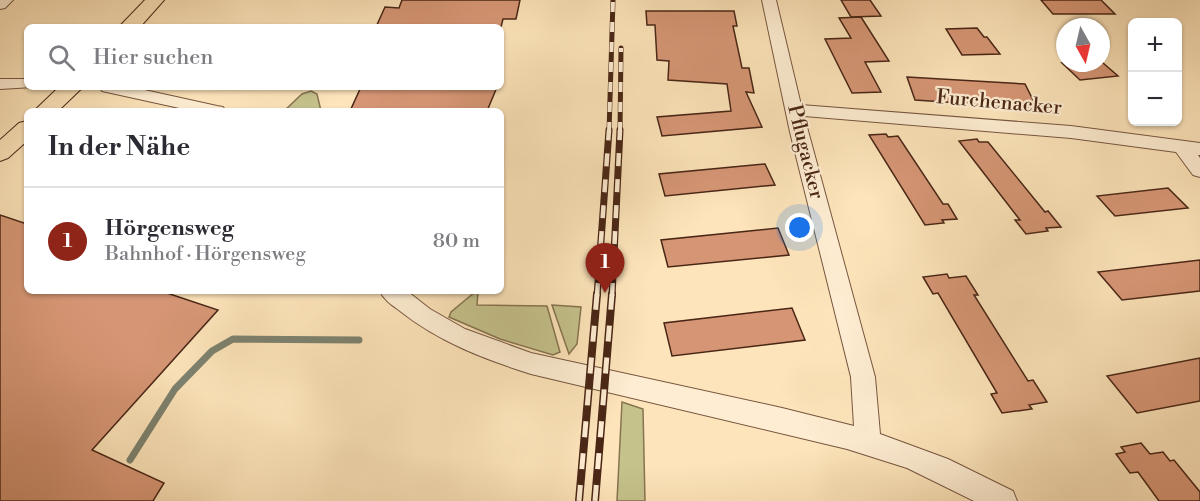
<!DOCTYPE html>
<html lang="de">
<head>
<meta charset="utf-8">
<style>
  :root { --surface:#fff; --page:#f7f7f7; --text:#2b2b33; --muted:#7c7c81; --line:#e1e1e2; --accent:#8f2418 }
  body { margin:0; font-family:"Libre Bodoni",serif; background:var(--page); color:var(--text) }
  .controls { position:absolute; right:18px; top:18px; display:grid; overflow:hidden; border-radius:9px; box-shadow:0 2px 4px #0004 }
  .controls button { width:54px; height:54px; display:grid; place-items:center; padding:0; border:0; border-bottom:2px solid var(--line); background:var(--surface); color:var(--text); font:30px sans-serif }
  .compass { position:absolute; left:1056px; top:18px; width:54px; height:54px; border-radius:50%; background:var(--surface); box-shadow:0 2px 4px #0004; rotate:172deg }
  .you { position:absolute; left:800px; top:228px; width:21px; height:21px; margin:-15px; border:4px solid #fff; border-radius:50%; background:#1a73e8; box-shadow:0 0 0 9px #1a73e833 }
  .badge { display:grid; place-items:center; width:39px; height:39px; border-radius:50%; background:var(--accent); color:#fff; font-size:20px; font-weight:700 }
  .pin { position:absolute; translate:-50% -50px; filter:drop-shadow(0 2px 3px #0008) }
  .pin::after { content:''; position:absolute; top:32px; width:21px; height:18px; background:inherit; clip-path:polygon(0 0,100% 0,50% 100%) }
  .list { margin:0; padding:0; list-style:none }
  h2 { display:flex; justify-content:space-between; align-items:center; height:78px; margin:0; padding:0 24px; font-size:26px }
  h2 small { font-size:20px; font-weight:400; color:var(--muted) }
  .list li { display:grid; grid-template-columns:39px 1fr auto; gap:18px; align-items:center; box-sizing:border-box; height:108px; padding:0 24px; border-top:2px solid var(--line) }
  .list b { display:block; font-size:22px; white-space:nowrap }
  .list p { margin:0; font-size:20px; white-space:nowrap; color:var(--muted) }
  .list em { font-size:20px; font-style:normal; color:var(--muted) }
  .icon { flex:none; width:33px; height:33px; fill:none; stroke:currentColor; stroke-width:2; stroke-linecap:round; stroke-linejoin:round }
  .map { position:relative; flex:none; width:1200px; height:501px; overflow:hidden }
  .search { position:absolute; background:var(--surface); box-shadow:0 2px 4px #0004; left:24px; top:24px; width:480px; height:66px; display:flex; align-items:center; gap:15px; box-sizing:border-box; padding:0 21px; border-radius:9px; color:var(--muted); font-size:22px }
  .panel { position:absolute; background:var(--surface); box-shadow:0 2px 4px #0004; left:24px; top:108px; width:480px; height:186px; border-radius:9px }
  .map>svg:first-child { display:block }
  .green { fill:#c5c28c; stroke:#877451; stroke-width:1.5 }
  .lines { fill:none; stroke-linecap:round; stroke-linejoin:round }
  .stream { stroke:#7d826f; stroke-width:7 }
  .building { fill:#d69675; stroke:#492616; stroke-width:1.5 }
  .minor-casing { stroke:#76563f; stroke-width:2 }
  .major-casing { stroke:#492616; stroke-width:2 }
  .minor { fill:#feedd2; fill-rule:evenodd }
  .major { fill:#fde4ba; fill-rule:evenodd }
  .rail-far2-casing { stroke:#492616; stroke-width:5 }
  .rail-far1-casing { stroke:#492616; stroke-width:7 }
  .rail-casing { stroke:#492616; stroke-width:8 }
  .rail-far2 { stroke:#feedd2; stroke-width:4; stroke-dasharray:10; stroke-linecap:butt }
  .rail-far1 { stroke:#feedd2; stroke-width:4.5; stroke-dasharray:13; stroke-linecap:butt }
  .rail { stroke:#feedd2; stroke-width:5; stroke-dasharray:16; stroke-linecap:butt }
  .labels { text-anchor:middle; dominant-baseline:central; stroke-width:4.5; stroke-linejoin:round; paint-order:stroke }
  .street-label { font-size:20px; fill:#492616; stroke:#feedd2 }
</style>
</head>
<body>
<div class="map">
<svg width="1200" height="501" viewBox="0 0 1200 501">
  <rect width="100%" height="100%" fill="#fde4ba"/>
  <filter id="stains"><feTurbulence type="fractalNoise" baseFrequency=".00333" numOctaves="4"/><feColorMatrix values="0 0 0 0 .2 0 0 0 0 .09 0 0 0 0 .02 0 0 0 .5 -.17"/></filter>
  <radialGradient id="worn" r=".72"><stop offset=".6" stop-color="#630" stop-opacity="0"/><stop offset="1" stop-color="#630" stop-opacity=".3"/></radialGradient>
  <g class="green">
    <path d="M311,91L317,94L321,111H284L302,94Z"/>
    <path d="M475,292H478L477,305L547,306L560,352L553,355L500,339L449,317L451,312Z"/>
    <path d="M552,305L581,307L577,344L569,354Z"/>
    <path d="M622,402L643,409L645,501H617Z"/>
  </g>
  <g class="lines">
    <path class="stream" d="M130,460L175,389L212,351L233,339L359,340"/>
  </g>
  <g class="building">
    <path d="M402,0H520L516,19H503L501,27H376L385,7L399,8Z"/>
    <path d="M841,0H870L881,16L851,17Z"/>
    <path d="M1041,0H1101L1115,14H1053Z"/>
    <path d="M646,11H734L737,26H733L742,68H749L754,93L746,92L762,127L662,136L657,117L731,111L727,84L668,80L669,61L657,60L655,25H647Z"/>
    <path d="M861,17L889,61L865,62L881,92L852,93L825,39L851,38L839,18Z"/>
    <path d="M977,28L984,37H987L1000,54L962,55L946,29Z"/>
    <path d="M1062,63H1103L1118,76L1080,80Z"/>
    <path d="M907,77L1025,84L1037,108L915,100Z"/>
    <path d="M361,87H497L487,111H350Z"/>
    <path d="M886,134L888,137L898,136L943,204H948L957,219L942,220L944,223L925,225L869,135Z"/>
    <path d="M977,139L979,142H988L1045,212L1048,211L1061,227L1046,228L1048,231L1026,234L1015,220H1020L959,141Z"/>
    <path d="M765,164L775,185L665,196L659,174Z"/>
    <path d="M1168,188L1188,208L1115,216L1097,196Z"/>
    <path d="M0,215L27,224V291H161L218,310L92,450L164,483L153,501H0Z"/>
    <path d="M778,228L789,255L668,267L661,240Z"/>
    <path d="M1200,260V291L1122,300L1098,272Z"/>
    <path d="M947,274L949,278L966,276L978,295H974L1028,381L1033,380L1047,402L1029,405L1032,409L1002,413L991,394L997,393L938,293L933,294L923,277Z"/>
    <path d="M792,308L805,340L672,356L664,323Z"/>
    <path d="M1200,358V401L1137,413L1107,376Z"/>
    <path d="M1141,443L1150,454L1163,452L1170,461L1174,460L1200,492V501H1159L1138,472L1130,473L1116,454L1125,452L1121,447Z"/>
  </g>
  <g class="lines">
    <g class="minor-casing">
      <g id="minor">
        <path d="M0,0H13L5,8L0,9Z"/>
        <path d="M762,0H776L801,105L1071,126L1200,143V155H1198L1200,158V177L1193,175L1176,152L1071,138L804,116L875,377L880,434L948,459L1013,491L1017,501H974L907,468L847,449L531,374C484,359 439,342 400,311C392,305 384,300 380,291H407L430,309L465,329L531,353L782,408L854,426L851,377L790,132Z"/>
        <path d="M0,79H27V87H33L0,89Z"/>
        <path d="M100,87H131L217,106L223,107L226,111H193L102,91Z"/>
      </g>
    </g>
    <g class="major-casing">
      <g id="major">
        <path d="M145,0H164L140,27H119Z"/>
        <path d="M59,87H83L58,111H34Z"/>
        <path d="M27,121V141L8,158L0,161V140L19,123Z"/>
      </g>
    </g>
    <use href="#minor" class="minor"/>
    <use href="#major" class="major"/>
    <g class="rail-far2-casing">
      <g id="rail-far2">
        <path d="M609,132L613,0"/>
        <path d="M620,132L621,48"/>
      </g>
    </g>
    <g class="rail-far1-casing">
      <g id="rail-far1">
        <path d="M597,296L609,130"/>
        <path d="M612,296L620,130"/>
      </g>
    </g>
    <g class="rail-casing">
      <g id="rail">
        <path d="M579,501L597,294"/>
        <path d="M595,501L612,294"/>
      </g>
    </g>
    <use href="#rail-far2" class="rail-far2"/>
    <use href="#rail-far1" class="rail-far1"/>
    <use href="#rail" class="rail"/>
  </g>
  <g class="labels">
    <g class="street-label">
      <text transform="translate(999 103) rotate(5)">Furchenacker</text>
      <text transform="translate(805 152) rotate(76)">Pflugacker</text>
    </g>
  </g>
  <rect width="100%" height="100%" filter="url(#stains)"/>
  <rect width="100%" height="100%" fill="url(#worn)"/>
</svg>
<div class="controls">
<button>+</button>
<button>−</button>
</div>
<svg class="compass" viewBox="-18 -18 36 36"><path d="M0-13l5 13h-10z" fill="#e53935"/><path d="M0 13l5-13h-10z" fill="#7c7c81"/></svg>
<div class="you"></div>
<div class="pin badge" style="left:605px;top:293px">1</div>
<div class="search"><svg class="icon" aria-label="search" viewBox="0 0 24 24"><circle cx="10" cy="10" r="6"/><path d="M15 15l6 6"/></svg>Hier suchen</div>
<section class="panel">
<h2>In der Nähe<small></small></h2>
<ul class="list">
<li><span class="badge">1</span><div><b>Hörgensweg</b><p>Bahnhof · Hörgensweg</p></div><em>80 m</em></li>
</ul>
</section>
</div>
</body>
</html>
